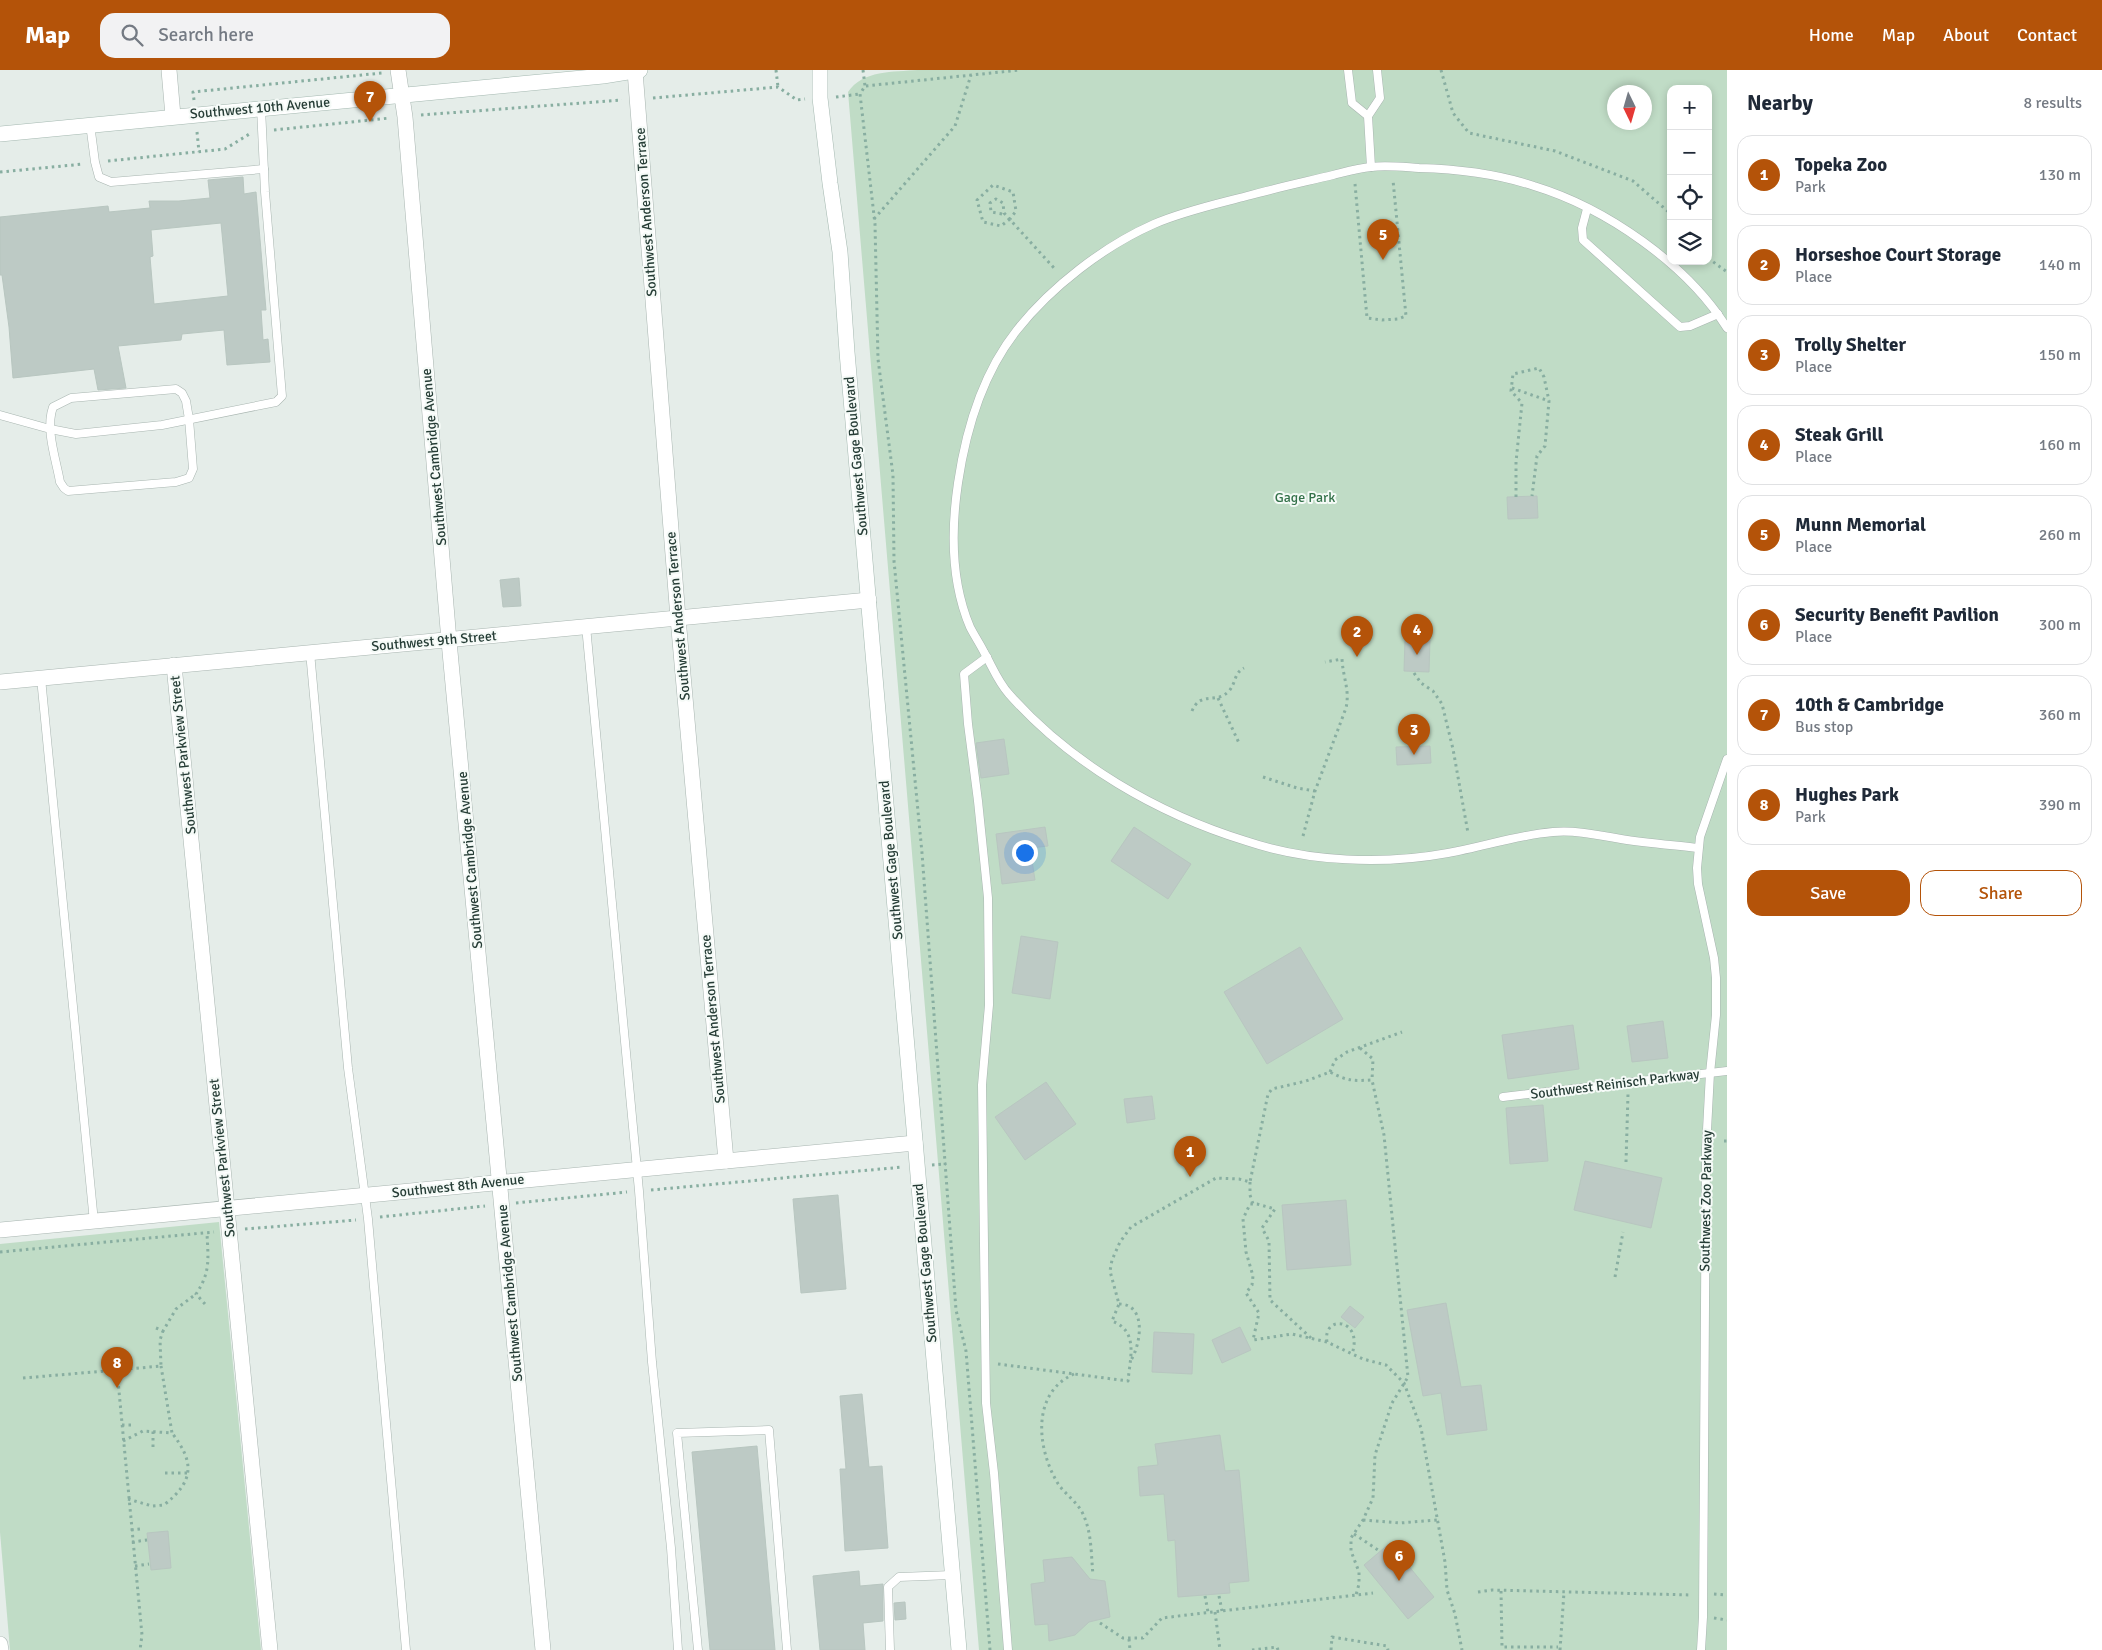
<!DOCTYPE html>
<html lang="en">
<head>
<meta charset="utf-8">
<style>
  :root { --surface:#fff; --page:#f2f2f3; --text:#1f2937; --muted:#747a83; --line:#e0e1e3; --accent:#b45309 }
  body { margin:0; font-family:Signika,sans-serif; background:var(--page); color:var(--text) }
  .controls { position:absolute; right:15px; top:15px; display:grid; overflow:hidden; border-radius:10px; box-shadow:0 2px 8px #0003 }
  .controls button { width:45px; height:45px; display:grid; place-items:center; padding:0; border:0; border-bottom:1px solid var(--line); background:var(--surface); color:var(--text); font:25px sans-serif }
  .compass { position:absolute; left:1607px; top:15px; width:45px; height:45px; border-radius:50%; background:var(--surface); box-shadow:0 2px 8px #0003; rotate:175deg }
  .you { position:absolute; left:1024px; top:782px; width:18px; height:18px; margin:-12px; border:4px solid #fff; border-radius:50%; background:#1a73e8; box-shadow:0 0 0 8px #1a73e833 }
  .badge { display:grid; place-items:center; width:32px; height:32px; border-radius:50%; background:var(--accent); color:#fff; font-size:16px; font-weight:700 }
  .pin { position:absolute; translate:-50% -41px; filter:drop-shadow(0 1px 2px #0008) }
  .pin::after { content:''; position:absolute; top:26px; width:18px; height:15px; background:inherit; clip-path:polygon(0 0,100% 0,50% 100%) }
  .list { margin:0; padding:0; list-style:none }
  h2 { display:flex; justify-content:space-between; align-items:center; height:65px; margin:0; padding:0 20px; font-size:21px }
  h2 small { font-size:16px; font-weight:400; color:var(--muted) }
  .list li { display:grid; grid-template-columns:32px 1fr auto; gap:15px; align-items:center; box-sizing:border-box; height:80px; margin:0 10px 10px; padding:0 10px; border:1px solid var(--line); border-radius:15px }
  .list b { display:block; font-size:19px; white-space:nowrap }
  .list p { margin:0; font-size:16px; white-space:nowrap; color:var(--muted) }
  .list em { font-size:16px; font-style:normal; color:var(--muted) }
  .actions { display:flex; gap:10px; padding:15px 20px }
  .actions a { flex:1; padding:11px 0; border:1px solid var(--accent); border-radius:15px; text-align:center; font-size:18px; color:var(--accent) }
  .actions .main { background:var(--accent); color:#fff }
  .icon { flex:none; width:28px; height:28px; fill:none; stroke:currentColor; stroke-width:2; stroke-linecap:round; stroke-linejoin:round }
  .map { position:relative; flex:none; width:1727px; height:1580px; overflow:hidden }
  header { display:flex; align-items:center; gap:30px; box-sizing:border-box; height:70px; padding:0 25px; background:var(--accent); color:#fff }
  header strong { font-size:24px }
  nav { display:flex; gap:28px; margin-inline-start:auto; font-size:18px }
  .search { width:350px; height:45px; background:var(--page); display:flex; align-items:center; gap:12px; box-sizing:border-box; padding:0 18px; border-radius:15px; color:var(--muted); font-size:19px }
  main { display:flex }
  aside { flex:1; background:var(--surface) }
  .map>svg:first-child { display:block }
  .green { fill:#c0dcc6; fill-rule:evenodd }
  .building { fill:#bdcac5; stroke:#b8c6c0; fill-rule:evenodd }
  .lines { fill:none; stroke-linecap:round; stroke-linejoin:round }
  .service-casing { stroke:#a8b5b0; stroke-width:9 }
  .minor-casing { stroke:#a8b5b0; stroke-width:16 }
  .tertiary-casing { stroke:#a8b5b0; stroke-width:16 }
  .secondary-casing { stroke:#a4b8b0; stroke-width:16 }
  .path { stroke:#88aea1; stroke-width:3; stroke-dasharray:2.5 4; stroke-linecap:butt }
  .service { stroke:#fff; stroke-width:8 }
  .minor { stroke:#fff; stroke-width:15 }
  .tertiary { stroke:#fff; stroke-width:15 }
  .secondary { stroke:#fff; stroke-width:15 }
  .labels { text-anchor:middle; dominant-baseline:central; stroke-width:4; stroke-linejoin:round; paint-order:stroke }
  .street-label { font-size:14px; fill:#263d36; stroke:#f5faf7 }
  .park-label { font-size:14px; fill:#337149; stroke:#f5faf7 }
</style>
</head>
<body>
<header>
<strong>Map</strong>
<div class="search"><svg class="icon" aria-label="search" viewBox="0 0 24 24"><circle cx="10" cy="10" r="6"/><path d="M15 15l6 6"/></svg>Search here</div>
<nav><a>Home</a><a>Map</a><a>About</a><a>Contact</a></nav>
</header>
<main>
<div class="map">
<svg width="1727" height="1580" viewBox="0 0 1727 1580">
  <rect width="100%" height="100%" fill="#e5ede9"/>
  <g class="green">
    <path d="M918,0H1727V1580H979L848,22C863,0 893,2 918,0ZM1671,19H1708V191H1671ZM1614,22H1644V52H1614Z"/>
    <path d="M219,1152L261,1580H10L0,1462V1174Z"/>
  </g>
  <g class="building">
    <path d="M243,107L244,124L256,122L266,240H261L263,270L268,269L270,292L227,295L224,260L182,264L181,270L118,276L126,318L98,320L94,299L13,308L9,257L2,205H0V147L108,136L109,142L150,138L149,131H179L210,128L208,110ZM221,153L228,226L154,234L150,187L153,186L151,160Z"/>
    <path d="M1537,426L1538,448L1508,449L1507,427Z"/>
    <path d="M519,508L521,536L503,537L500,510Z"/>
    <path d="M1405,569L1430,570L1429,602L1404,601Z"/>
    <path d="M1004,669L1009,704L981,708L976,673Z"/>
    <path d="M1430,676L1431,693L1397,695L1396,677Z"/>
    <path d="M1045,757L1048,776L1030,778L1035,810L1002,814L996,764Z"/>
    <path d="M1134,757L1191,794L1168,829L1111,791Z"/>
    <path d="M1021,866L1058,872L1050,929L1012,923Z"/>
    <path d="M1300,877L1343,949L1267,994L1224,922Z"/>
    <path d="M1663,951L1668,988L1632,992L1627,956Z"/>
    <path d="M1573,955L1579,999L1508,1009L1502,965Z"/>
    <path d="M1046,1012L1076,1054L1025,1090L995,1047Z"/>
    <path d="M1152,1026L1155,1049L1127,1053L1124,1029Z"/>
    <path d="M1543,1035L1548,1091L1510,1094L1506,1038Z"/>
    <path d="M1585,1091L1662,1108L1651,1158L1574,1140Z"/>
    <path d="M838,1125L846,1219L801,1223L793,1129Z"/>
    <path d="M1346,1130L1351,1195L1287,1200L1282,1135Z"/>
    <path d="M1446,1233L1461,1317L1481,1315L1487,1360L1447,1365L1441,1323L1423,1326L1407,1240Z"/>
    <path d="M1350,1236L1364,1247L1355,1258L1341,1247Z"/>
    <path d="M1240,1257L1251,1280L1222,1293L1212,1270Z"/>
    <path d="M1154,1262L1194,1264L1192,1304L1152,1302Z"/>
    <path d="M862,1324L869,1397L882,1396L888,1478L845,1481L840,1399H846L840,1326Z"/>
    <path d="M1220,1365L1225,1401L1239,1400L1249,1511L1229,1513L1230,1523L1178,1527L1175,1470L1168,1471L1164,1424L1140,1426L1138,1397L1158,1395L1155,1374Z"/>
    <path d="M757,1376L775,1580H710L692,1382Z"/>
    <path d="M168,1461L171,1498L151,1500L147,1463Z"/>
    <path d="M1390,1473L1434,1527L1408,1549L1364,1495Z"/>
    <path d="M1072,1487L1090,1509L1105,1511L1110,1547L1089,1552L1075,1565L1049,1571L1048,1554L1035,1555L1031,1514L1045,1512L1043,1490Z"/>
    <path d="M859,1501L860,1516L883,1514V1551L863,1553L865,1580H820L813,1506Z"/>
    <path d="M905,1532L906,1549L895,1550L894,1533Z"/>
  </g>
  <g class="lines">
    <g class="service-casing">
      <g id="service">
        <path d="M1348,0L1352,33L1368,46"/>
        <path d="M90,54L95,92L99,107L111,112L264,99"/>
        <path d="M1371,97L1368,46L1380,28L1377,0"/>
        <path d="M1587,139L1582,158L1583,170L1680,257L1690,256L1718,244"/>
        <path d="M176,319L182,323L186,331L189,349L193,399L189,408L176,412L68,421L64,418L60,412C56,389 45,359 53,337L71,328Z"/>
        <path d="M0,345L50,359L76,364L162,355L276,332L282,326L265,122L261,38"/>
        <path d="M586,556L639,1121L652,1292L671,1478L678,1580"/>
        <path d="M310,582L348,998L368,1149L406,1580"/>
        <path d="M987,587L964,604L968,654L978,731L988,828L989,935L982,1015L986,1333L994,1403L1008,1580"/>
        <path d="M41,608L94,1152"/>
        <path d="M1698,778C1672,775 1646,773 1621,769C1598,765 1576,760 1553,762C1517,765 1483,777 1448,783C1383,795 1309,792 1246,771C1158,744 1071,694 1009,624C998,612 992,596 984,582C980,574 974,565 970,557C951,512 951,460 958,413C966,359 982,304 1017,260C1051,217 1104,176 1154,154C1184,141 1217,134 1247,126C1276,118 1304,112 1333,105C1345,102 1358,98 1371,97C1386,95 1403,97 1419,98C1457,99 1498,104 1534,116C1606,138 1687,194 1727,258"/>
        <path d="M1503,1027L1727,1001"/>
        <path d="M698,1580L677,1363L769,1360L787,1580"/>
        <path d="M890,1580L888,1517L899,1507L952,1505"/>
        <path d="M1701,1580L1703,1547L1706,1079L1710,1003L1716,945V908L1714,888L1698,814L1697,798L1700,767L1727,689"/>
      </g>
    </g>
    <g class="minor-casing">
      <g id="minor">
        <path d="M169,0L173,46"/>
        <path d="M398,0L405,47L449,571L543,1580"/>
        <path d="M635,1L678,548L726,1091"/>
        <path d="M174,595L270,1580"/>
        <path d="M0,612L869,530"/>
        <path d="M0,1574L1,1580"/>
      </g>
    </g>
    <g class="tertiary-casing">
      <path id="tertiary" d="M0,1160L915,1073"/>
    </g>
    <g class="secondary-casing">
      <g id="secondary">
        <path d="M820,0V28L830,113L840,182L847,282L959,1580"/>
        <path d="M0,64L603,6L640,0"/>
      </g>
    </g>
    <g class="path">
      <path d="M776,0L778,17"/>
      <path d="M863,0L865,16"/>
      <path d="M1441,0L1453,43L1469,63L1555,81L1633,111L1671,144"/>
      <path d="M836,27L860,24"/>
      <path d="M653,28L778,17L797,30L805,29"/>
      <path d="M194,30L193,22L382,3"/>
      <path d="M421,45L622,30"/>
      <path d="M274,60L390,48"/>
      <path d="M197,62L199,82"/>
      <path d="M108,91L225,79L251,63"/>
      <path d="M0,102L84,94"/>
      <path d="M1355,114L1367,248L1382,250L1398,249L1406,246L1393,110"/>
      <path d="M1002,144L991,142L990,133L996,129L1003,133L1004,143L1054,198"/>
      <path d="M874,149L955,56L971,5"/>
      <path d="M1010,149L1001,156L983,152L977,130L993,115L1013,122L1016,141L1010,149"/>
      <path d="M1708,188L1727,202"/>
      <path d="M1512,318L1549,331"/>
      <path d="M1516,427V392L1522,333L1511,321L1513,304L1539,298L1544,307L1549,331L1545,376L1537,386L1532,426"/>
      <path d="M1414,603L1421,613L1433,621L1442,634L1453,679L1468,763"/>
      <path d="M1218,628L1239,673"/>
      <path d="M1192,641C1201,620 1216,635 1229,621C1236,613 1234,603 1244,598"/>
      <path d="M1263,707L1297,718L1315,721"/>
      <path d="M1303,766L1315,721L1346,638C1350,620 1343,608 1342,589L1325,592"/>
      <path d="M1360,978L1373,989L1372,1010"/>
      <path d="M1330,1002L1335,990L1347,982L1402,962"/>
      <path d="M1724,1071H1727"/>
      <path d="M1626,1092L1628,1024"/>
      <path d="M932,1095L946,1094"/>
      <path d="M1250,1112V1125L1253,1134"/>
      <path d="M651,1120L903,1097"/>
      <path d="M516,1133L627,1122"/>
      <path d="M380,1147L485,1136"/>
      <path d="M245,1159L356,1150"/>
      <path d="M0,1182L214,1162"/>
      <path d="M1615,1207L1623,1162"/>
      <path d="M205,1234L196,1224C211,1202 208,1188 207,1163"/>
      <path d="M1119,1234C1147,1234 1141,1274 1131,1290"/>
      <path d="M156,1258L163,1261L176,1239L196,1224"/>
      <path d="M1311,1268L1270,1230L1269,1171L1262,1158L1275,1139L1257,1134H1250L1243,1149L1246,1182L1253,1206L1252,1215L1246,1223L1259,1243L1253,1270L1292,1264L1327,1272L1363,1289L1386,1295L1404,1313L1421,1358L1445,1492L1447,1520L1455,1544L1462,1580"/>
      <path d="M1327,1272C1322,1244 1364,1248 1352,1284"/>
      <path d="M998,1294L1128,1311C1130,1288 1139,1261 1112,1251L1119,1234L1110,1201L1112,1190L1120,1172L1131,1157L1216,1108L1239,1109L1250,1112L1268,1024L1272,1019L1306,1011L1330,1002C1347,1011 1353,1011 1372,1010L1384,1065L1408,1307L1392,1333L1375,1385L1373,1428L1363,1450L1351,1468V1481L1359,1502V1514L1356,1525"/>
      <path d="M117,1300L161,1296L160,1270L163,1261"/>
      <path d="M1074,1304C1031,1323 1037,1378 1057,1412C1064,1424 1077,1431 1083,1444C1092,1463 1091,1485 1093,1505"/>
      <path d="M23,1308L117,1300L142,1565L140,1580"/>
      <path d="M122,1355H134"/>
      <path d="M123,1371L143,1361L172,1363L161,1296"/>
      <path d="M153,1377V1361"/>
      <path d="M165,1403H188"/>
      <path d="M128,1429L152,1436L164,1435C194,1411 195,1393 172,1363"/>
      <path d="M1363,1450L1400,1453L1437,1450"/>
      <path d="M131,1460L140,1459"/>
      <path d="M1354,1464L1378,1480"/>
      <path d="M132,1472L147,1470"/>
      <path d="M135,1496L149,1494"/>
      <path d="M1501,1521L1502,1577H1558"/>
      <path d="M1478,1522L1492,1520L1692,1525"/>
      <path d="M1714,1524L1727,1525"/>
      <path d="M1205,1526L1208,1542"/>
      <path d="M1219,1526L1222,1541"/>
      <path d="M1215,1542L1220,1580"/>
      <path d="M1714,1548L1727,1550"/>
      <path d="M1100,1553L1123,1568H1143L1162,1548L1373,1523"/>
      <path d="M1129,1569L1130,1580"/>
      <path d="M990,1580L966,1281L956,1240L922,783L894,491L893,405L878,289L875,154L860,24L865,16L1020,0"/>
      <path d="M1252,1580L1277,1577L1278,1580"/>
      <path d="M1331,1580L1332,1567L1387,1576L1388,1580"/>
      <path d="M1560,1580L1564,1522"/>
    </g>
    <use href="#service" class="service"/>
    <use href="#minor" class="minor"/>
    <use href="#tertiary" class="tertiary"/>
    <use href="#secondary" class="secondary"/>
  </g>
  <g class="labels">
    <g class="street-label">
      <text transform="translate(260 38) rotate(-5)">Southwest 10th Avenue</text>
      <text transform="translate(646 142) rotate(-94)">Southwest Anderson Terrace</text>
      <text transform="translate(856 386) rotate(-95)">Southwest Gage Boulevard</text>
      <text transform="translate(434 387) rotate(-95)">Southwest Cambridge Avenue</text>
      <text transform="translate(678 546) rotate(-95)">Southwest Anderson Terrace</text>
      <text transform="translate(434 571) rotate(-5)">Southwest 9th Street</text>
      <text transform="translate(183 685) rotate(-96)">Southwest Parkview Street</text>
      <text transform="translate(470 790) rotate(-95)">Southwest Cambridge Avenue</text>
      <text transform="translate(891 790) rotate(-95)">Southwest Gage Boulevard</text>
      <text transform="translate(713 949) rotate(-95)">Southwest Anderson Terrace</text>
      <text transform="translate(1615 1014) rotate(-7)">Southwest Reinisch Parkway</text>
      <text transform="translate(222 1088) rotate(-96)">Southwest Parkview Street</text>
      <text transform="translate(458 1116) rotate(-6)">Southwest 8th Avenue</text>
      <text transform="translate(1706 1131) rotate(-89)">Southwest Zoo Parkway</text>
      <text transform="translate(925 1193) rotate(-95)">Southwest Gage Boulevard</text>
      <text transform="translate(510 1223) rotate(-95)">Southwest Cambridge Avenue</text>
    </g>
    <g class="park-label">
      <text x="1305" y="427">Gage Park</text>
    </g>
  </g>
</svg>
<div class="controls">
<button>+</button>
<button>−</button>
<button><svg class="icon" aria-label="locate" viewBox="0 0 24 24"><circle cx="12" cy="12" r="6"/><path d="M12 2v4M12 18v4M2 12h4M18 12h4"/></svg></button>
<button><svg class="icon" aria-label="layers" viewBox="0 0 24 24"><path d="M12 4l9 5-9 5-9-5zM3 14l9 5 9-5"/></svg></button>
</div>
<svg class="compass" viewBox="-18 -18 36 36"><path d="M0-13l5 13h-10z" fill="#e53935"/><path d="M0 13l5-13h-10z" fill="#747a83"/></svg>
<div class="you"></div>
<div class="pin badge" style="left:1190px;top:1107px">1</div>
<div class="pin badge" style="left:1357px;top:587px">2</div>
<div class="pin badge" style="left:1414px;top:685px">3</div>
<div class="pin badge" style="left:1417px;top:585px">4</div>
<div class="pin badge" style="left:1383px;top:190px">5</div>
<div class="pin badge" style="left:1399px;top:1511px">6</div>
<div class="pin badge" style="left:370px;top:52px">7</div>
<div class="pin badge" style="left:117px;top:1318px">8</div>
</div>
<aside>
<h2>Nearby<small>8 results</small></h2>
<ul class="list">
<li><span class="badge">1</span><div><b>Topeka Zoo</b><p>Park</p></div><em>130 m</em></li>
<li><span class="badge">2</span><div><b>Horseshoe Court Storage</b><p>Place</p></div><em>140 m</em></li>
<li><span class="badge">3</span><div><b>Trolly Shelter</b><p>Place</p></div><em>150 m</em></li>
<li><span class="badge">4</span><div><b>Steak Grill</b><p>Place</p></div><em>160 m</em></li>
<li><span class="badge">5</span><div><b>Munn Memorial</b><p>Place</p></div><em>260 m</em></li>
<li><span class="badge">6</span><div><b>Security Benefit Pavilion</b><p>Place</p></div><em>300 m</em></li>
<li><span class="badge">7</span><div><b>10th &amp; Cambridge</b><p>Bus stop</p></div><em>360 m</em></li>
<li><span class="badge">8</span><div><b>Hughes Park</b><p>Park</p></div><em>390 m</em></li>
</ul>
<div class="actions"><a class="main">Save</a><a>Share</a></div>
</aside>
</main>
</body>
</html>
